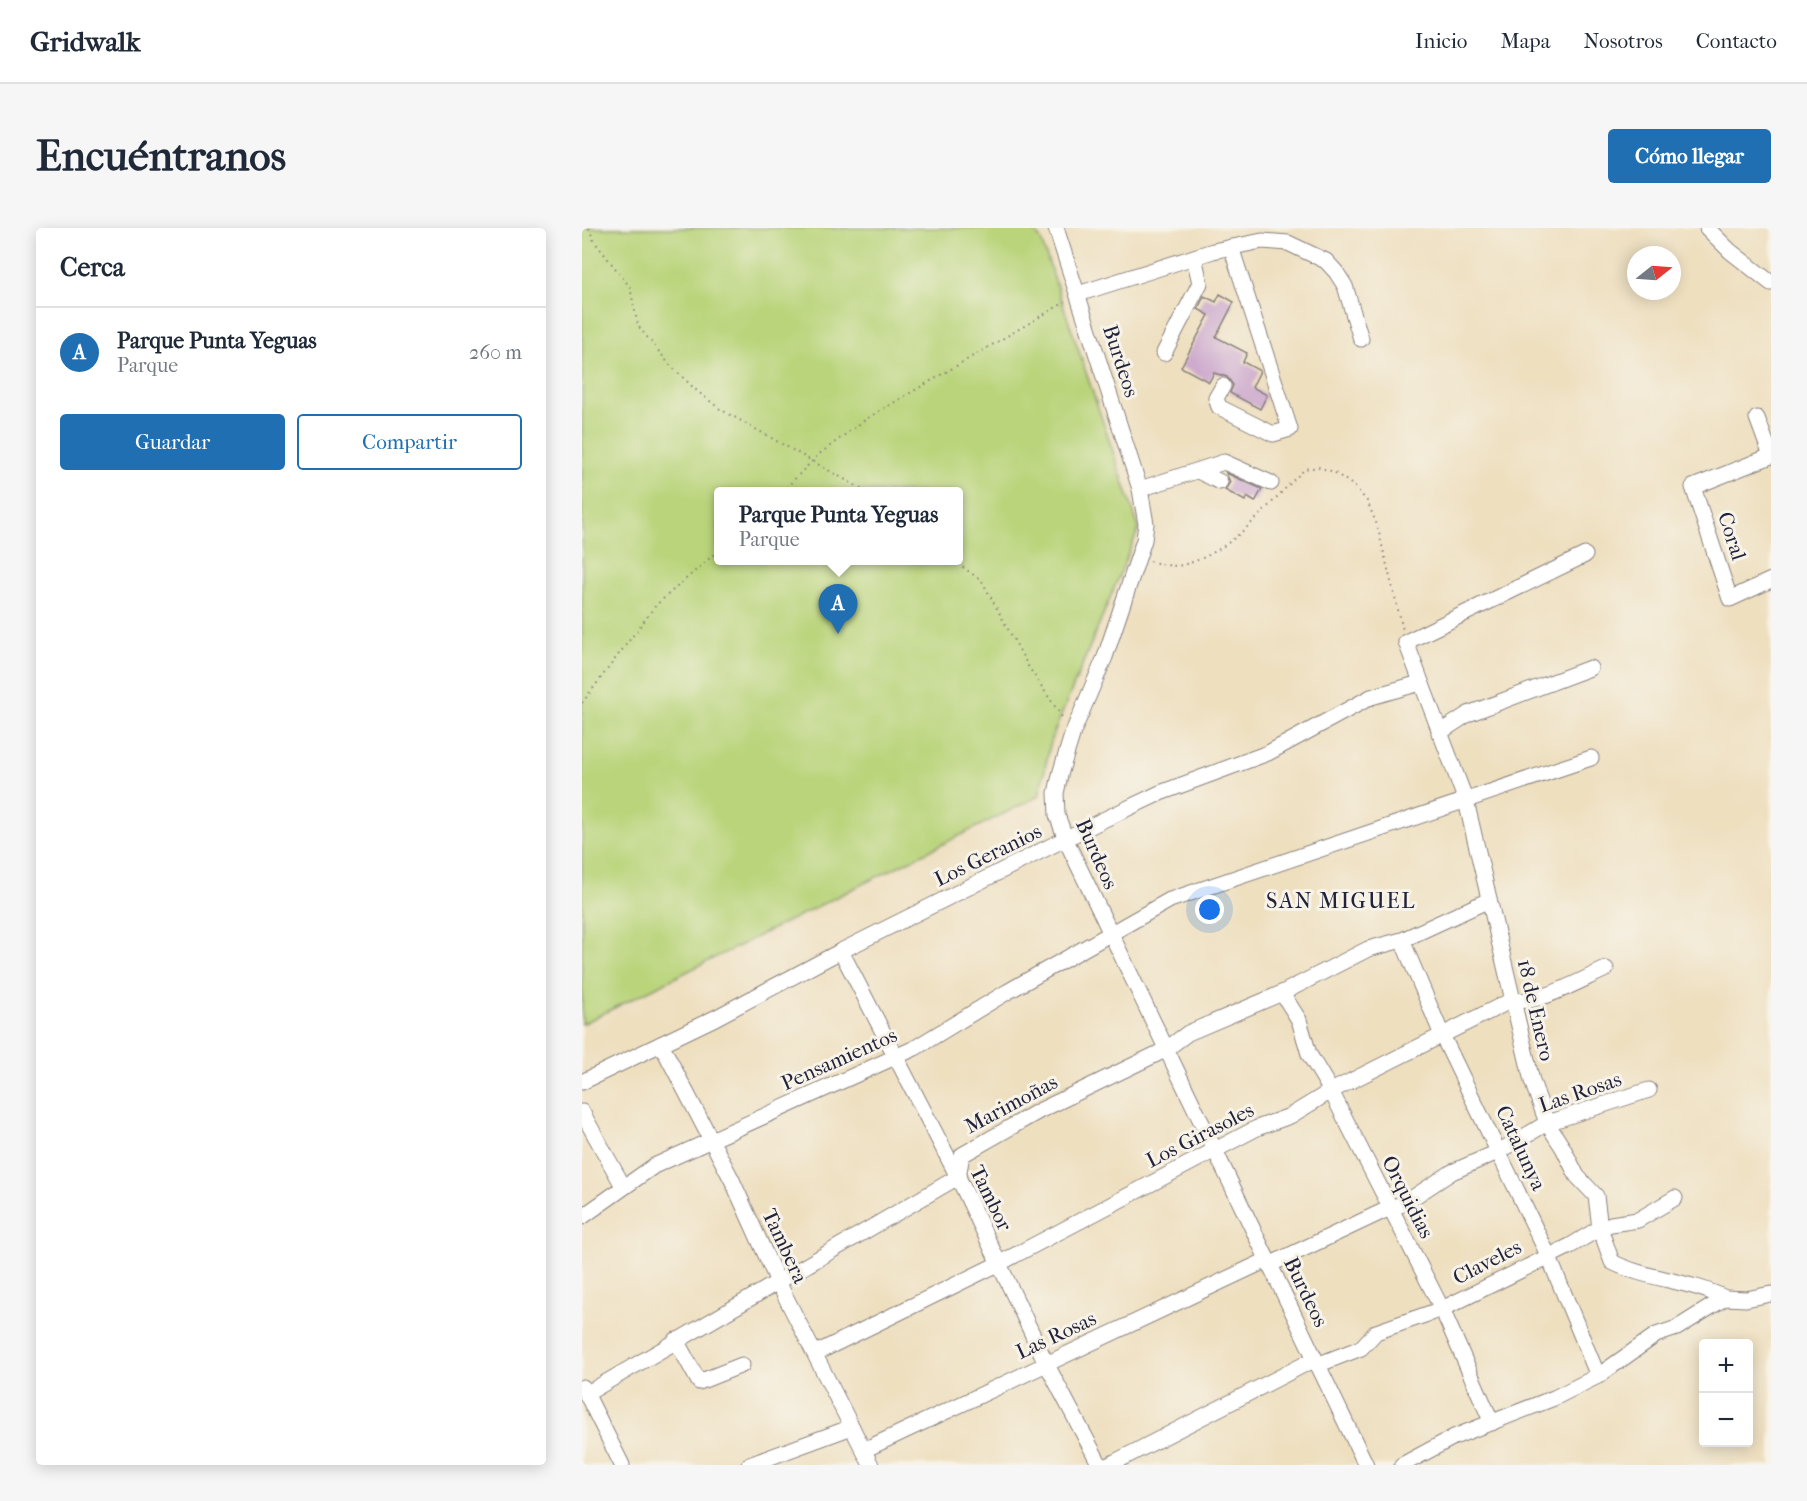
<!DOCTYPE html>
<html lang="es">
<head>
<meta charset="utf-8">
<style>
  :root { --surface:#fff; --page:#f6f6f7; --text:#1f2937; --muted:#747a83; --line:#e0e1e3; --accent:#1f6fb2 }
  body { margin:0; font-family:"IM FELL French Canon",serif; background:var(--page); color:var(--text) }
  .controls { position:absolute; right:18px; bottom:18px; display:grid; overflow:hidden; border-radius:6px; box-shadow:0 3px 15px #0003 }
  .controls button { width:54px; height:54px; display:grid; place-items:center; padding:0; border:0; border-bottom:2px solid var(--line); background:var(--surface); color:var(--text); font:30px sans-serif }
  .compass { position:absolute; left:1045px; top:18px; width:54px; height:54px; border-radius:50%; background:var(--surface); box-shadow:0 3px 15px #0003; rotate:73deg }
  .you { position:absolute; left:628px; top:682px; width:21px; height:21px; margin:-15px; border:4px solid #fff; border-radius:50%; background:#1a73e8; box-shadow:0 0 0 9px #1a73e833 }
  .badge { display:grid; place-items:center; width:39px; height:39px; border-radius:50%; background:var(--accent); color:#fff; font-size:20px; font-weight:700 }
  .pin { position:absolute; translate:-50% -50px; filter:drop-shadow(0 2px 3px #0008) }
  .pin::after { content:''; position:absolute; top:32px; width:21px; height:18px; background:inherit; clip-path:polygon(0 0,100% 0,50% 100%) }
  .popup { position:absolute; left:132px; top:259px; width:249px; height:78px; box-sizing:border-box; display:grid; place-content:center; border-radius:6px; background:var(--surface); filter:drop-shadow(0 2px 4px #0005); font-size:20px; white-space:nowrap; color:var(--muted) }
  .popup b { font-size:22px; color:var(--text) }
  .popup::after { content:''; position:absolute; left:50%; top:100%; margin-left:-12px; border:12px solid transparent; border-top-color:var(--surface) }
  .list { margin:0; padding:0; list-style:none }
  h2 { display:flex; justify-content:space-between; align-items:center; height:78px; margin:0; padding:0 24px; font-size:26px }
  h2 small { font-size:20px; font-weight:400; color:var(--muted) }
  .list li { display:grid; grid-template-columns:39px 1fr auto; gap:18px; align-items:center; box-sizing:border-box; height:90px; padding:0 24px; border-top:2px solid var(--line) }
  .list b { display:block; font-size:22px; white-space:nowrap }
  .list p { margin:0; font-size:20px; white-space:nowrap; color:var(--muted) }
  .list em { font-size:20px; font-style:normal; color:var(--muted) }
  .actions { display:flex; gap:12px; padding:18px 24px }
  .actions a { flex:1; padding:14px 0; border:2px solid var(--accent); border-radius:6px; text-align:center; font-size:21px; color:var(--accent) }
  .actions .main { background:var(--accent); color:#fff }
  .map { position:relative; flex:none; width:1189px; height:1237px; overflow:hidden; border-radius:6px }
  header { display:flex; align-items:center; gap:36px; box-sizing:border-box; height:84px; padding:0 30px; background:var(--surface); border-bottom:2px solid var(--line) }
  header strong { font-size:28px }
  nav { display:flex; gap:33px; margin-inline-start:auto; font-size:21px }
  .intro { display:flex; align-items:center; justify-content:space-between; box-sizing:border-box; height:144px; padding:0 36px }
  h1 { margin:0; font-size:42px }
  .button { padding:15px 27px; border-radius:6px; background:var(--accent); color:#fff; font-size:21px; font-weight:700 }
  main { display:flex; gap:36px; padding:0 36px }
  aside { flex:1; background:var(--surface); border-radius:6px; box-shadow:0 3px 15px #0003 }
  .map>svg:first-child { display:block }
  .green { fill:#b9d47a; stroke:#6e7b5a; stroke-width:1.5; fill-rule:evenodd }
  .building { fill:#ceabce }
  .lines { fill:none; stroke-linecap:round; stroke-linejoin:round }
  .minor-casing { stroke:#88807d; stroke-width:17 }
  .path { stroke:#88807d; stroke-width:2; stroke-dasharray:1.5 4.5; stroke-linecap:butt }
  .minor { stroke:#fff; stroke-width:15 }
  .labels { text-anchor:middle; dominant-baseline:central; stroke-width:6; stroke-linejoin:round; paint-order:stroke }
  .street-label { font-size:21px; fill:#22223b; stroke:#f7f3e8 }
  .neighbourhood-label { font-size:22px; letter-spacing:1.5px; fill:#22223b; stroke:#f7f3e8 }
</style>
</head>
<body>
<header>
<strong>Gridwalk</strong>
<nav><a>Inicio</a><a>Mapa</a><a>Nosotros</a><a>Contacto</a></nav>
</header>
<div class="intro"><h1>Encuéntranos</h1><a class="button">Cómo llegar</a></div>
<main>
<aside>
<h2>Cerca<small></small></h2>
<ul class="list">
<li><span class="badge">A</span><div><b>Parque Punta Yeguas</b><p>Parque</p></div><em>260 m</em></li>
</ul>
<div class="actions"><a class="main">Guardar</a><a>Compartir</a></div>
</aside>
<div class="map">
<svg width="1189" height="1237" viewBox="0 0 1189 1237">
  <rect width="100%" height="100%" fill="#f7f3e8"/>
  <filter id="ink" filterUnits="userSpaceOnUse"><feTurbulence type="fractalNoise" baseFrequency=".0167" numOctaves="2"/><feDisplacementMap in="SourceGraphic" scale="12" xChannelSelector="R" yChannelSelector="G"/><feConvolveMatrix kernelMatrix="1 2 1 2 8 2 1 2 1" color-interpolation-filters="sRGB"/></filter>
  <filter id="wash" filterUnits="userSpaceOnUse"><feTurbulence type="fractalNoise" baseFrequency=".008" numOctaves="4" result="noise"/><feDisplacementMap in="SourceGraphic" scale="24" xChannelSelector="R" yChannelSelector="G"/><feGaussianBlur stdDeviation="1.35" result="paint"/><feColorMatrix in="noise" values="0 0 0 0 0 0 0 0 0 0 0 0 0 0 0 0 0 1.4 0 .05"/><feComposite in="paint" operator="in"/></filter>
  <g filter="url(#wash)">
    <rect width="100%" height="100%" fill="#eedfbf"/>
    <path class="green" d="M0,0H450L459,12L557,300L469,512L457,568L0,796ZM136,264H376V332H136Z"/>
    <g id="blocks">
      <g class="building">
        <path d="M638,66L652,74L634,109L665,125L661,134L678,143L670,159L685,167L678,181L648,165L651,157L645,149L632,145L627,154L599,139L627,87L616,81L622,68L634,74Z"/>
        <path d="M644,245L680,261L673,274L665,269L663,273L643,262L648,254Z"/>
      </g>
    </g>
  </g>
  <g filter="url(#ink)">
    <use href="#blocks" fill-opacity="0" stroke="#88807d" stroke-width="1.5"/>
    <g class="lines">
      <g class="minor-casing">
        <g id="minor">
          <path d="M474,0L558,261L564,296L562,312L523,429L491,504L479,543L474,565L475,587L484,612L784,1237"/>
          <path d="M1125,0L1148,23L1189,55"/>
          <path d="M496,66L631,23L680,13L706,15L744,33L754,44L763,58L779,111"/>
          <path d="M582,125L618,55L612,29"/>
          <path d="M641,158L634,170L637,179L691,206L708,201L649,19"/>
          <path d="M1175,190L1189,228"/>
          <path d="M1189,228L1111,259L1148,371L1189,352"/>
          <path d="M616,243L638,254"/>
          <path d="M558,261L642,234L689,255"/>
          <path d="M1003,327L824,414L884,573L950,853L965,895L981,920L995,948L1014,968L1018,1000L1030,1034C1066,1052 1107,1052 1143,1070"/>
          <path d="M857,505L886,486L1008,440"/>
          <path d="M820,712L860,807L966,1027L1016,1148"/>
          <path d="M259,723L376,949L464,1135L518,1237"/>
          <path d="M700,765L717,792L727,826L749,863L860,1081L910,1195"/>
          <path d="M79,816L150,952L196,1054L289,1237"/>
          <path d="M0,854L133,790L259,723L521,592L578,565L686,525L789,469L838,455"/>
          <path d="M0,884L41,958"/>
          <path d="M0,989L72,938L333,820L425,764L588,672L1009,530"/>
          <path d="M687,1037L808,980L821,976L870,944L918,923L965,895L1067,862"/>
          <path d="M94,1112L117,1154L160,1137"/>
          <path d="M234,1125L418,1035L675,900L708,888L749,863L930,772C957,777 998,752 1024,741"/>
          <path d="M735,1137L779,1120L794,1104L860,1081L988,1018L1018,1000L1029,996L1056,992L1093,970"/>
          <path d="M1,1159L40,1237"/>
          <path d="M4,1166L376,949L380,927L457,883L583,822L606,805L700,765L786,721L820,712L907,672"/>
          <path d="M282,1222L685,1032"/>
          <path d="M167,1237L270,1199"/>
          <path d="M527,1237L733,1131"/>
          <path d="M820,1237L872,1209L972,1170L1016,1148L1074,1107L1095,1100L1143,1070L1164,1071L1189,1066"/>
        </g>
      </g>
      <g class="path">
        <path d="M7,0L12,13L48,59L56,98L88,137L115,163L138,181L285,264"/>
        <path d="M200,264L236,227L284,191L483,74"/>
        <path d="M371,332L400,353L446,438L482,492"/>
        <path d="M568,333C577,336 590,339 600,337C652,325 686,275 723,241L736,239L752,244L772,258L785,273L795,297L821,402"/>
        <path d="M0,475L74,377L136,323"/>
      </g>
      <use href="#minor" class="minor"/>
    </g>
  </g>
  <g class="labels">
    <g class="street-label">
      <text transform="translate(539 133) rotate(72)">Burdeos</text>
      <text transform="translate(1150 308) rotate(72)">Coral</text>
      <text transform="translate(515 626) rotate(66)">Burdeos</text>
      <text transform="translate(406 627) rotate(-26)">Los Geranios</text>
      <text transform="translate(954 782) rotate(77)">18 de Enero</text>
      <text transform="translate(257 831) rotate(-24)">Pensamientos</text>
      <text transform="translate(998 864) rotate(-19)">Las Rosas</text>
      <text transform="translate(429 876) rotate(-28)">Marimoñas</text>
      <text transform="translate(618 907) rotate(-27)">Los Girasoles</text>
      <text transform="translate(939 920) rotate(65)">Catalunya</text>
      <text transform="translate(826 969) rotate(63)">Orquidias</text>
      <text transform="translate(409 970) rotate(64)">Tambor</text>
      <text transform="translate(203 1018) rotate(65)">Tambera</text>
      <text transform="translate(905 1034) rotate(-27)">Claveles</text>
      <text transform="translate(724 1064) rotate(64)">Burdeos</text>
      <text transform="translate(474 1107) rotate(-25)">Las Rosas</text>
    </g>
    <g class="neighbourhood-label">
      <text x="759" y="673">SAN MIGUEL</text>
    </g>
  </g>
</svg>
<div class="controls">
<button>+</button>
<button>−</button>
</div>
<svg class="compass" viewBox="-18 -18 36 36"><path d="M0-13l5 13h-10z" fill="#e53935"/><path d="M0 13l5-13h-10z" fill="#747a83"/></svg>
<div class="you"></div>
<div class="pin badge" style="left:256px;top:406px">A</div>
<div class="popup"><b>Parque Punta Yeguas</b>Parque</div>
</div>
</main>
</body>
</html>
